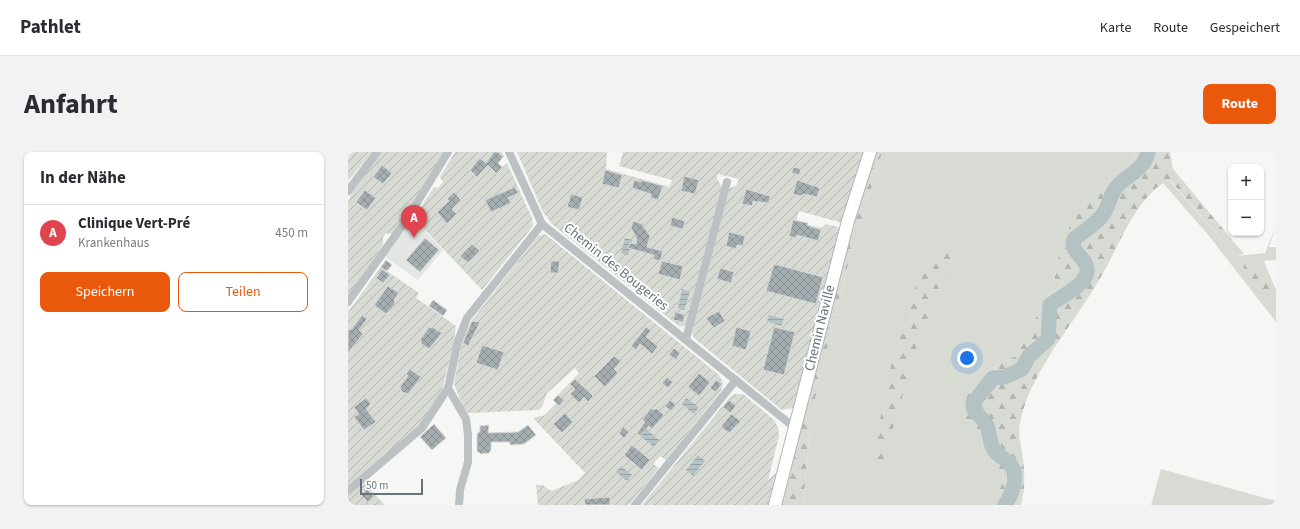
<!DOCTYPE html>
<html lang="de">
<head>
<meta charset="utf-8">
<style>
  :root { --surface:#fff; --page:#f2f2f3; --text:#2b2b33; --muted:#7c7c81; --line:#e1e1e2; --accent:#ea580c }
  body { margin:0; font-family:"Source Sans 3",sans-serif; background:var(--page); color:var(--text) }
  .controls { position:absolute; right:12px; top:12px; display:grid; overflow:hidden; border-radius:8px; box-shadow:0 1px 3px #0004 }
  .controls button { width:36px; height:36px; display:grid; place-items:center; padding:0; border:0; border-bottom:1px solid var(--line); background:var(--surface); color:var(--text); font:20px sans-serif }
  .scale { position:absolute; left:12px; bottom:10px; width:63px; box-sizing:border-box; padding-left:4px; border:2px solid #65757c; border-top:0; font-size:11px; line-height:14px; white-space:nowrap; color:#65757c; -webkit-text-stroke:3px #fff; paint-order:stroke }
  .you { position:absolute; left:619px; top:206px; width:14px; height:14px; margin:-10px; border:3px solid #fff; border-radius:50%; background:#1a73e8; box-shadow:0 0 0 6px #1a73e833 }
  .badge { display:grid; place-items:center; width:26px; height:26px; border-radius:50%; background:var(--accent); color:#fff; font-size:13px; font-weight:700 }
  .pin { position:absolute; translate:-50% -33px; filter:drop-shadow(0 1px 2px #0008) }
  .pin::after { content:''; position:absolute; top:21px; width:14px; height:12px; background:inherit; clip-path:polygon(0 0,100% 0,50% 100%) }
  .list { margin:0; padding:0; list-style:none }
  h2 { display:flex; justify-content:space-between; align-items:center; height:52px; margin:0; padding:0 16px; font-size:17px }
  h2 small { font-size:13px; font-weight:400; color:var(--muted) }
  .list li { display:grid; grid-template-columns:26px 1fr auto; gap:12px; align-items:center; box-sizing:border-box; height:56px; padding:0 16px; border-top:1px solid var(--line) }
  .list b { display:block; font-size:15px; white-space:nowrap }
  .list p { margin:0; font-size:13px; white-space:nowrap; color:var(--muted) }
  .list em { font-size:13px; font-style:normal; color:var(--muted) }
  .actions { display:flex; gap:8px; padding:12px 16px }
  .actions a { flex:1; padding:9px 0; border:1px solid var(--accent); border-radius:8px; text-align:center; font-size:14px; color:var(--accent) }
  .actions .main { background:var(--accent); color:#fff }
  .map { position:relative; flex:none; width:928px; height:353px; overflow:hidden; border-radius:8px }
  header { display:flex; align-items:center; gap:24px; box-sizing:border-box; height:56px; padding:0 20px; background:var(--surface); border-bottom:1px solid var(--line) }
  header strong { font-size:19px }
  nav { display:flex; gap:22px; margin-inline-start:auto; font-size:14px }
  .intro { display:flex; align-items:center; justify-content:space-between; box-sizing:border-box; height:96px; padding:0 24px }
  h1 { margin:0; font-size:28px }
  .button { padding:10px 18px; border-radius:8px; background:var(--accent); color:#fff; font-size:14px; font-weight:700 }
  main { display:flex; gap:24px; padding:0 24px }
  aside { flex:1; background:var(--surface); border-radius:8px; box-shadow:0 1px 3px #0004 }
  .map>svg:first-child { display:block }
  .built { fill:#e4e6e4 }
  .green { fill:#d7dbd3 }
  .forest { fill:url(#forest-firs) }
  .garden { fill:url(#garden-furrows) }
  .water { fill:url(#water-rules) }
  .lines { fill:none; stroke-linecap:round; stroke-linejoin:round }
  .river { stroke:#b5c2c4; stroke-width:15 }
  .building { fill:url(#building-cross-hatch); stroke:#d8d8d6 }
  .secondary-casing { stroke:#b1b7ba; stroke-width:14 }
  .street { stroke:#bcc1c3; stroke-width:8 }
  .secondary { stroke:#fff; stroke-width:12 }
  .labels { text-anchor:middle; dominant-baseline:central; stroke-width:4; stroke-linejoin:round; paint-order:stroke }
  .street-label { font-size:14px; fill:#65757c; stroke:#fff }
</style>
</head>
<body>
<header>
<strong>Pathlet</strong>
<nav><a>Karte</a><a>Route</a><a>Gespeichert</a></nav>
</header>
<div class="intro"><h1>Anfahrt</h1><a class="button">Route</a></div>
<main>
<aside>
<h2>In der Nähe<small></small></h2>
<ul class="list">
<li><span class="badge" style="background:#e0444e">A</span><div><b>Clinique Vert-Pré</b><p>Krankenhaus</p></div><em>450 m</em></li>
</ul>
<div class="actions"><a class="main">Speichern</a><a>Teilen</a></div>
</aside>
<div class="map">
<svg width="928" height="353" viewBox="0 0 928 353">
  <defs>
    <pattern id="forest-firs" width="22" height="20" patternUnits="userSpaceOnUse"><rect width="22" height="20" fill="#d7dbd3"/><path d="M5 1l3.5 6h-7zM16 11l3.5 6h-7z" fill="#b2b6b0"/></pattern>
    <pattern id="garden-furrows" width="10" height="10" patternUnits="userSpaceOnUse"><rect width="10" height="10" fill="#d7dbd3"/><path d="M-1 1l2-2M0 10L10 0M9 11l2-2" fill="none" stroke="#b2b6b0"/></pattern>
    <pattern id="water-rules" width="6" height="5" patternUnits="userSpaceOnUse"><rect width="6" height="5" fill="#b5c2c4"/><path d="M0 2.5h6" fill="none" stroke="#97a2a4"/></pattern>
    <pattern id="building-cross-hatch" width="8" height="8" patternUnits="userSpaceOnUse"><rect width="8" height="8" fill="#a4adb0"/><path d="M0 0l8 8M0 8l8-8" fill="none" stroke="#899194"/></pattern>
  </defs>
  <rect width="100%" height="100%" fill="#f6f6f4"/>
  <path class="built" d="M62,66L72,74L95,98L70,128L36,104Z"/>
  <g class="green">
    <path d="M534,0H784L788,4L746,38L724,72L713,91L705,135L666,205L637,220L626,230L639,301L656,323L655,330L645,353H455L460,297L467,247L498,120Z"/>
    <path d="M820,27L888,104L917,101L928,74L921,95H928V108L916,109L928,138V170L861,84L815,31Z"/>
    <path d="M813,317L928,349V353H803Z"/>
  </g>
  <g class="forest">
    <path d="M527,0H534L498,120L467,247L460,297L455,353H433L487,142L518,24Z"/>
    <path d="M784,0H822L825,17L896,102L888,104L821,27C785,49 774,89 754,123C729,168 685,216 673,266C669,280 673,293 675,308C677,323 677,338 673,353H645L655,330L656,323L639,301L618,266L617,252L619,243L629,226L637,220L666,205L705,135L713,91L724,71L746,38L788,4Z"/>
    <path d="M585,97L605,104L570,190L534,315L530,314L527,292L544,209L566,139Z"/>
    <path d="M903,108C914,113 928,145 928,157L895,115L899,109Z"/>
  </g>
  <g class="garden">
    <path d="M0,0H24L1,28L0,27Z"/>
    <path d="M33,0H96L46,80L42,82L38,81L35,85V93L0,144V50L3,42Z"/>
    <path d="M107,0H154L156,4L150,11L155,15L159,11L184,66L185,74L134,138L66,66L86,35L90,36L95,30L92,25Z"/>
    <path d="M169,0H259L258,17L322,35L324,28L271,14L275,0H515L495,71L451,59L448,69H445L441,83L448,85L449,82L456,83L459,73L474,76L478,72L490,75L492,78L445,256L434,258L346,186L344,180L381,37L389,33L391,27L370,22L369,27L374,35L338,173L332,175L205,73L195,60Z"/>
    <path d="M197,82L371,223L375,231L373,239L318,308L312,304L305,312L311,316L281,353H190L188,333H195L203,339L231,328L237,321L185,266L197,263L208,252L205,248L231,221L227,216L199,241L194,255L191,258L120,261L115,255L106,232L115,184L124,168L190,84Z"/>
    <path d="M33,115L71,141L68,146L108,174L105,195L94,238L73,272L0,335V160Z"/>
    <path d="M387,242H395L425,267L430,275L431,284L420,328L430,319L421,353H294L382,245Z"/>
    <path d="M16,331L37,353H0V344Z"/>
  </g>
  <g class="water">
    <path d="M277,86L284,88L280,103L273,101Z"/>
    <path d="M334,137L342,140L336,158L330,156Z"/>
    <path d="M421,163L436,167L433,174L419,169Z"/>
    <path d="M338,246L351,255L346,262L334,252Z"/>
    <path d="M298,277L311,288L306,295L292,284Z"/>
    <path d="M350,303L357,309L345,324L338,318Z"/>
    <path d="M273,314L284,323L279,329L268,320Z"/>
  </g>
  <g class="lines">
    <path class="river" d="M657,353C664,342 672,324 662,312C657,306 650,304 646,298C641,290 642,281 639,274C635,264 624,262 625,251L645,226L657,225L674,217L681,204L700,187L702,153C712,145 738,133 739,120C741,105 721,102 726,87C737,78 748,73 756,61C761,53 762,43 768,36C779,21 795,21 800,0"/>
  </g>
  <g class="building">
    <path d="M146,0H150L155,5L150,11L154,15L148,21L140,13L129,25L122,18L132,6L138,11Z"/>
    <path d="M34,13L44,21L35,32L25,25Z"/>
    <path d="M445,15L453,17L451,23L444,21Z"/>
    <path d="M257,18L274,23L271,36L254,32Z"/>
    <path d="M336,24L351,28L347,42L333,39Z"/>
    <path d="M286,28L293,30V28L315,34L310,48L303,46V42L284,36Z"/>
    <path d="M449,28L472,36L469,45L456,42L452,44L445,42Z"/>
    <path d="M167,35L170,41L160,46L163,51L143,60L137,48Z"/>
    <path d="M398,37L422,44L421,51L405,49L404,54L394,52Z"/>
    <path d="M17,38L28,46L19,58L8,50Z"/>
    <path d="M106,40L113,48L104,57L109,62L99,72L89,60L101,49L99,47Z"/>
    <path d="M223,42L235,45L231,58L219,55Z"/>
    <path d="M324,65L337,69L335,77L322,74Z"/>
    <path d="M445,68L460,71L459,73L473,78L470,89L449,83L448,86L441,84Z"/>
    <path d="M285,69L294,72L302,84L299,95L315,99L312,109L305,107L306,103L280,96L282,91L288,92L289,87L283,76Z"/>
    <path d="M381,80L397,84L395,94L389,93L388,97L378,94Z"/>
    <path d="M77,86L91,98L72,120L58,108Z"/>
    <path d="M124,92L132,99L120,111L112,104Z"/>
    <path d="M38,108L44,113L39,119L33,115Z"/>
    <path d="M203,109H212L210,121H202Z"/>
    <path d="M314,109L335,114L332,128L310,122Z"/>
    <path d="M426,112L475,125L468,152L418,139Z"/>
    <path d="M372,116L386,120L383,131L369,127Z"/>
    <path d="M34,117L42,123L35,131L28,126Z"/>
    <path d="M40,134L51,141L46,147L47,152L38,162L26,153Z"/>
    <path d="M85,148L99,158L95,164L81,154Z"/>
    <path d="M371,159L377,169L366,176L358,166Z"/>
    <path d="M327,160L337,163L335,170L325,168Z"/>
    <path d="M14,163L19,167L11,178L15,182L0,201V178L4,177Z"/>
    <path d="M124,169L132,170L120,194L115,191Z"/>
    <path d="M81,175L83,176L84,175L94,181L81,197L72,191L74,190L72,188Z"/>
    <path d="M298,175L303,178L298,185L310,194L304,202L292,192L288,198L283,194Z"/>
    <path d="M388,175L403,179L398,198L384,194Z"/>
    <path d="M426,175L447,180L436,223L415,218Z"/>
    <path d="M134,193L156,200L150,218L128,211Z"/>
    <path d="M326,196L332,201L328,208L321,202Z"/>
    <path d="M266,204L273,209L266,217L270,221L257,235L246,224Z"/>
    <path d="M62,217L73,225L60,242L54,240L52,235L60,224L58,222Z"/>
    <path d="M351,221L362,230L351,244L340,235Z"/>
    <path d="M319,225L325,230L320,236L314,231Z"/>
    <path d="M227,227L245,244L240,250L236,245L231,251L222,242L227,237L222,232Z"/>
    <path d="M368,228L374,232L368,240L362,236Z"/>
    <path d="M210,243L216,248L211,254L205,248Z"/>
    <path d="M18,246L23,252L18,257L28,270L16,278L6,265L11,262L6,255Z"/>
    <path d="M322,248L328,253L323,259L317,254Z"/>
    <path d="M381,248L388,254L382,261L375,255Z"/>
    <path d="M303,256L306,258L308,256L316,263L304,277L301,274L292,284L289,281L297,270L294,268Z"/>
    <path d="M217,261L225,270L214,281L205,272Z"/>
    <path d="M383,262L393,269L381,281L373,275Z"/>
    <path d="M86,272L98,286L84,298L72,285Z"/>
    <path d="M141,273L140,281L170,280L180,273L188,283L176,292L162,293V290H143V298L141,301L133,302L129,299V282L132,279V274Z"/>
    <path d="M275,275L281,280L276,286L271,282Z"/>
    <path d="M284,293L302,308L294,318L276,303Z"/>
    <path d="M19,337L25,344L20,350L13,343Z"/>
    <path d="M262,345V353H237L236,347Z"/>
  </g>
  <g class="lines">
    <g class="secondary-casing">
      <path id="secondary" d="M427,353L500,69L522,0"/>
    </g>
    <g class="street">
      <path d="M161,0L194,72L447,276"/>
      <path d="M0,39L29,0"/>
      <path d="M0,150L59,67L100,0"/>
      <path d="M338,187L379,30"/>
      <path d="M100,236L118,267L120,283V310L112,338L111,353"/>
      <path d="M0,339L74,276L100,236L110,189L119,166L194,72"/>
      <path d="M287,353L388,228"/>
    </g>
    <use href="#secondary" class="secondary"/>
  </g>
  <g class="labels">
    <g class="street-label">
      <text transform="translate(268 115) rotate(39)">Chemin des Bougeries</text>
      <text transform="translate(472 176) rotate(-76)">Chemin Naville</text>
    </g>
  </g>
</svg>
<div class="controls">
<button>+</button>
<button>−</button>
</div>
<div class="scale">50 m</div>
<div class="you"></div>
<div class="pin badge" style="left:66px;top:86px;background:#e0444e">A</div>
</div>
</main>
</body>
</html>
